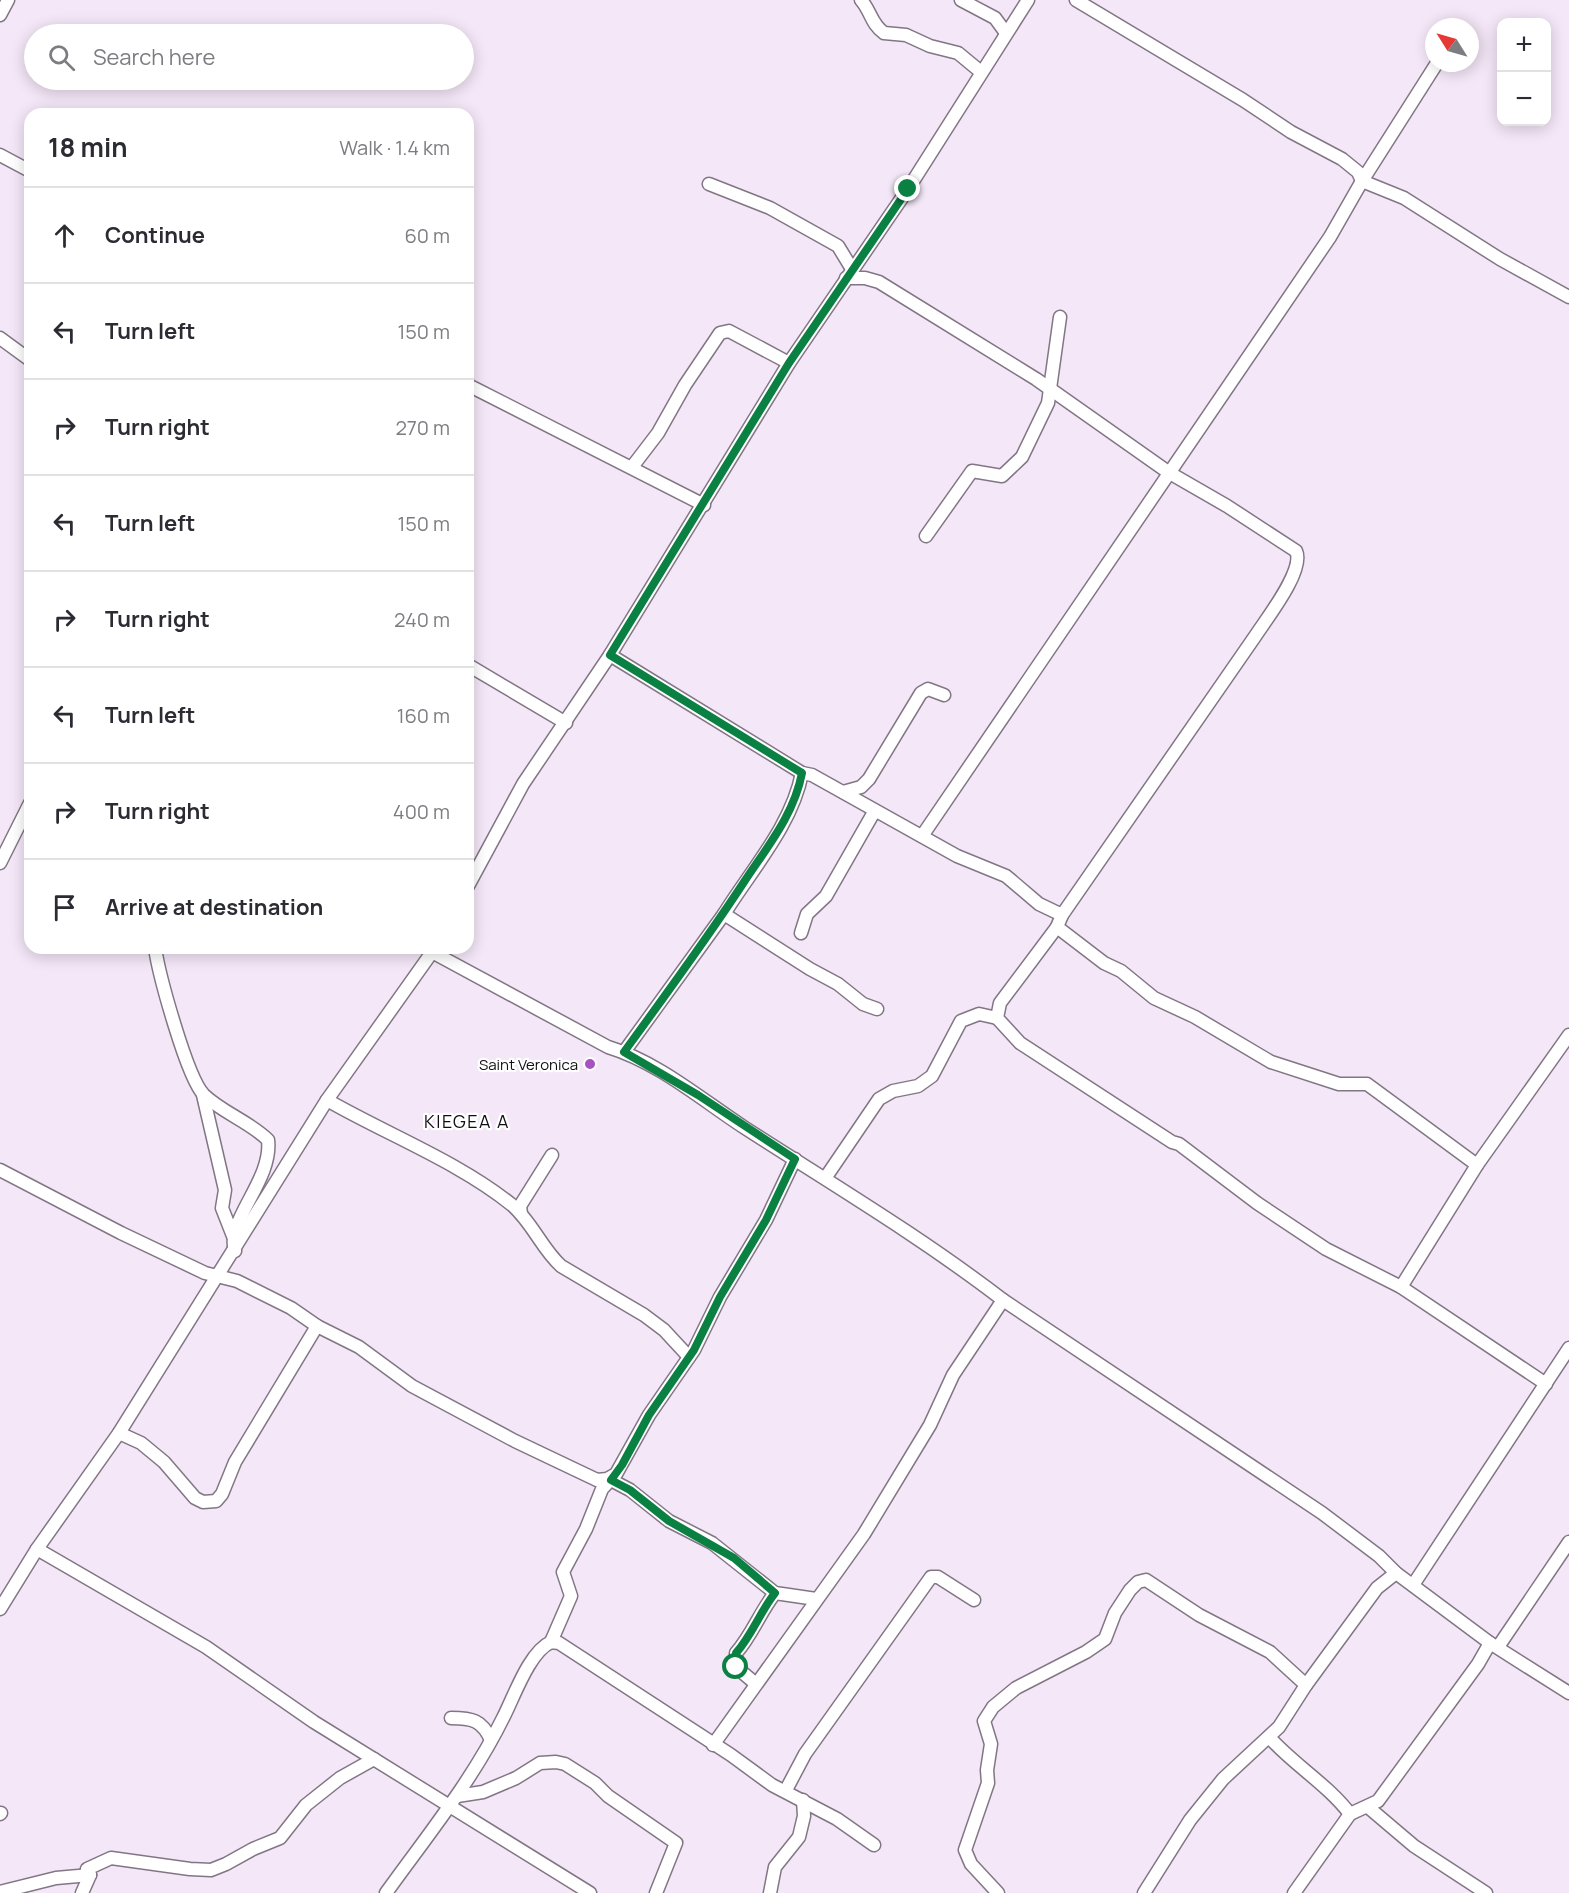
<!DOCTYPE html>
<html lang="en">
<head>
<meta charset="utf-8">
<style>
  :root { --surface:#fff; --page:#f7f7f7; --text:#2b2b33; --muted:#7c7c81; --line:#e1e1e2 }
  body { margin:0; font-family:Manrope,sans-serif; background:var(--page); color:var(--text) }
  .controls { position:absolute; right:18px; top:18px; display:grid; overflow:hidden; border-radius:12px; box-shadow:0 3px 15px #0003 }
  .controls button { width:54px; height:54px; display:grid; place-items:center; padding:0; border:0; border-bottom:2px solid var(--line); background:var(--surface); color:var(--text); font:30px sans-serif }
  .compass { position:absolute; left:1425px; top:18px; width:54px; height:54px; border-radius:50%; background:var(--surface); box-shadow:0 3px 15px #0003; rotate:307deg }
  .stop { position:absolute; width:18px; height:18px; margin:-14px; border:4px solid #0b8043; border-radius:50%; background:#fff }
  .stop.end { background:#0b8043; border-color:#fff; box-shadow:0 2px 6px #0008 }
  .list { margin:0; padding:0; list-style:none }
  h2 { display:flex; justify-content:space-between; align-items:center; height:78px; margin:0; padding:0 24px; font-size:26px }
  h2 small { font-size:20px; font-weight:400; color:var(--muted) }
  .list li { display:grid; grid-template-columns:39px 1fr auto; gap:18px; align-items:center; box-sizing:border-box; height:96px; padding:0 24px; border-top:2px solid var(--line) }
  .list b { display:block; font-size:22px; white-space:nowrap }
  .list em { font-size:20px; font-style:normal; color:var(--muted) }
  .icon { flex:none; width:33px; height:33px; fill:none; stroke:currentColor; stroke-width:2; stroke-linecap:round; stroke-linejoin:round }
  .map { position:relative; flex:none; width:1569px; height:1893px; overflow:hidden }
  .search { position:absolute; background:var(--surface); box-shadow:0 3px 15px #0003; left:24px; top:24px; width:450px; height:66px; display:flex; align-items:center; gap:15px; box-sizing:border-box; padding:0 21px; border-radius:33px; color:var(--muted); font-size:22px }
  .panel { position:absolute; background:var(--surface); box-shadow:0 3px 15px #0003; left:24px; top:108px; width:450px; height:846px; border-radius:18px }
  .map>svg:first-child { display:block }
  .lines { fill:none; stroke-linecap:round; stroke-linejoin:round }
  .minor-casing { stroke:#827685; stroke-width:15 }
  .minor { stroke:#fff; stroke-width:12 }
  .route { stroke:#0b8043; stroke-width:8 }
  .poi-dot { fill:#a752c0; stroke:#fff; stroke-width:2 }
  .labels { text-anchor:middle; dominant-baseline:central; stroke-width:4.5; stroke-linejoin:round; paint-order:stroke }
  .poi-label { font-size:15px; fill:#110d13; stroke:#fff; text-anchor:end }
  .quarter-label { font-size:18px; letter-spacing:1.5px; fill:#110d13; stroke:#fff }
</style>
</head>
<body>
<div class="map">
<svg width="1569" height="1893" viewBox="0 0 1569 1893">
  <rect width="100%" height="100%" fill="#f4e7f8"/>
  <g class="lines">
    <g class="minor-casing">
      <g id="minor">
        <path d="M861,0C871,11 871,24 884,33L906,35L930,46L958,53L981,72"/>
        <path d="M961,0L995,18L1006,33"/>
        <path d="M1076,0L1243,100L1291,132L1342,159L1358,172L1362,181L1437,63"/>
        <path d="M0,15L8,0"/>
        <path d="M0,155L30,171"/>
        <path d="M709,184L770,208L838,246L852,269"/>
        <path d="M846,278H865L879,282L1036,379L1168,472L1227,506L1296,551C1305,570 1267,618 1256,635L1062,915"/>
        <path d="M0,338L30,360"/>
        <path d="M468,385L704,505"/>
        <path d="M632,467L658,433L685,385L720,333L729,331L789,363"/>
        <path d="M926,536L972,471L1002,476L1022,457L1048,403L1060,317"/>
        <path d="M610,655L802,773L812,775L957,856L1006,876L1039,904L1062,915L1057,927L1104,963L1121,971L1154,998L1195,1017L1271,1062L1339,1084H1367L1477,1165"/>
        <path d="M468,665L566,723"/>
        <path d="M843,792L861,787L869,779L921,693L928,689L944,695"/>
        <path d="M922,836L1330,237L1362,181L1404,198L1500,259L1569,297"/>
        <path d="M0,863L30,803"/>
        <path d="M468,886L523,784L610,655L789,363L908,189L1028,0"/>
        <path d="M724,914C752,869 792,825 802,773"/>
        <path d="M1057,927L1000,1003L997,1018L1020,1043L1172,1142L1179,1144L1257,1203L1326,1249L1401,1287L1546,1384"/>
        <path d="M801,933L807,914L826,896L874,812"/>
        <path d="M155,948C159,975 187,1078 204,1095C223,1113 250,1122 268,1140C273,1180 225,1221 235,1251"/>
        <path d="M432,952L608,1047C658,1062 702,1100 745,1128C832,1184 921,1237 1003,1300L1322,1513L1379,1556L1396,1573L1490,1643L1569,1693"/>
        <path d="M624,1052L724,914L810,969L838,984L863,1004L877,1009"/>
        <path d="M203,1095L225,1190L222,1208L233,1236"/>
        <path d="M327,1100C386,1134 459,1162 512,1205C532,1222 542,1249 561,1266L644,1315L664,1330L689,1357"/>
        <path d="M0,1170L121,1233L205,1273L237,1281L291,1308L317,1326L359,1347L412,1386L515,1441L597,1480L607,1479L616,1474L649,1415L694,1350L720,1297L766,1220L795,1159"/>
        <path d="M826,1177L879,1099L893,1091L918,1086L932,1076L961,1021L979,1014L997,1018"/>
        <path d="M521,1214L520,1206L552,1155"/>
        <path d="M1401,1287L1477,1165L1569,1035"/>
        <path d="M119,1433L141,1443L164,1462L195,1498L203,1502L216,1501L222,1494L235,1462L317,1326"/>
        <path d="M611,1480L630,1490L669,1521L712,1543L775,1593L816,1599"/>
        <path d="M37,1549L206,1647L314,1722L590,1893"/>
        <path d="M1413,1585L1569,1348"/>
        <path d="M0,1609L37,1549L119,1433L327,1100L435,948"/>
        <path d="M551,1642L571,1596L563,1572L586,1529L602,1489L614,1476"/>
        <path d="M1498,1647L1569,1542"/>
        <path d="M756,1684L736,1667V1653C752,1635 760,1612 775,1593"/>
        <path d="M451,1718C472,1718 482,1720 491,1740"/>
        <path d="M1269,1737C1294,1765 1327,1784 1350,1814L1294,1893"/>
        <path d="M713,1745L864,1534L930,1425L953,1375L1003,1300"/>
        <path d="M786,1790L805,1754L931,1577H938L974,1600"/>
        <path d="M457,1796L483,1792L516,1778L540,1763L556,1762L565,1764L595,1783L608,1796L676,1843L656,1893"/>
        <path d="M1368,1807L1414,1846L1486,1893"/>
        <path d="M0,1814L1,1813"/>
        <path d="M1350,1814L1378,1801L1478,1664L1490,1643"/>
        <path d="M0,1892L56,1878L90,1875"/>
        <path d="M82,1893L90,1875L87,1869L111,1858L190,1869L211,1870L226,1864L253,1849L280,1838L306,1805L340,1778L374,1759"/>
        <path d="M386,1893C427,1836 472,1781 503,1718C514,1697 529,1652 551,1642L559,1643L731,1755L772,1785L837,1819L874,1845"/>
        <path d="M770,1893L775,1867L799,1837L804,1816L803,1800"/>
        <path d="M998,1893L971,1864L965,1850L988,1783L987,1770L991,1744L984,1721L993,1707L1016,1688L1086,1652L1105,1639L1115,1613L1130,1590L1138,1582L1146,1580L1199,1615L1270,1652L1306,1685"/>
        <path d="M1144,1893L1190,1820L1223,1779L1279,1727L1306,1685L1377,1588L1396,1573"/>
      </g>
    </g>
    <use href="#minor" class="minor"/>
  </g>
  <g class="lines">
    <path class="route" d="M736,1667V1653C752,1635 760,1612 775,1593L734,1558L669,1521L630,1490L611,1480L622,1465L649,1415L694,1350L720,1297L766,1220L795,1159L698,1095L624,1052C665,996 706,940 744,882C767,847 794,815 802,773L610,655L789,363L908,189"/>
  </g>
  <circle class="poi-dot" cx="590" cy="1064" r="6"/>
  <g class="labels">
    <g class="poi-label">
      <text x="578" y="1064">Saint Veronica</text>
    </g>
    <g class="quarter-label">
      <text x="467" y="1121">KIEGEA A</text>
    </g>
  </g>
</svg>
<div class="controls">
<button>+</button>
<button>−</button>
</div>
<svg class="compass" viewBox="-18 -18 36 36"><path d="M0-13l5 13h-10z" fill="#e53935"/><path d="M0 13l5-13h-10z" fill="#7c7c81"/></svg>
<div class="stop" style="left:736px;top:1667px"></div>
<div class="stop end" style="left:908px;top:189px"></div>
<div class="search"><svg class="icon" aria-label="search" viewBox="0 0 24 24"><circle cx="10" cy="10" r="6"/><path d="M15 15l6 6"/></svg>Search here</div>
<section class="panel">
<h2>18 min<small>Walk · 1.4 km</small></h2>
<ul class="list">
<li><svg class="icon" aria-label="ahead" viewBox="0 0 24 24"><path d="M12 20V5M6 11l6-6 6 6"/></svg><div><b>Continue</b></div><em>60 m</em></li>
<li><svg class="icon" aria-label="left" viewBox="0 0 24 24"><path d="M17 20v-9H6M10 6l-5 5 5 5"/></svg><div><b>Turn left</b></div><em>150 m</em></li>
<li><svg class="icon" aria-label="right" viewBox="0 0 24 24"><path d="M7 20v-9h11M14 6l5 5-5 5"/></svg><div><b>Turn right</b></div><em>270 m</em></li>
<li><svg class="icon" aria-label="left" viewBox="0 0 24 24"><path d="M17 20v-9H6M10 6l-5 5 5 5"/></svg><div><b>Turn left</b></div><em>150 m</em></li>
<li><svg class="icon" aria-label="right" viewBox="0 0 24 24"><path d="M7 20v-9h11M14 6l5 5-5 5"/></svg><div><b>Turn right</b></div><em>240 m</em></li>
<li><svg class="icon" aria-label="left" viewBox="0 0 24 24"><path d="M17 20v-9H6M10 6l-5 5 5 5"/></svg><div><b>Turn left</b></div><em>160 m</em></li>
<li><svg class="icon" aria-label="right" viewBox="0 0 24 24"><path d="M7 20v-9h11M14 6l5 5-5 5"/></svg><div><b>Turn right</b></div><em>400 m</em></li>
<li><svg class="icon" aria-label="arrive" viewBox="0 0 24 24"><path d="M6 21V4h12l-3 4 3 4H6"/></svg><div><b>Arrive at destination</b></div></li>
</ul>
</section>
</div>
</body>
</html>
